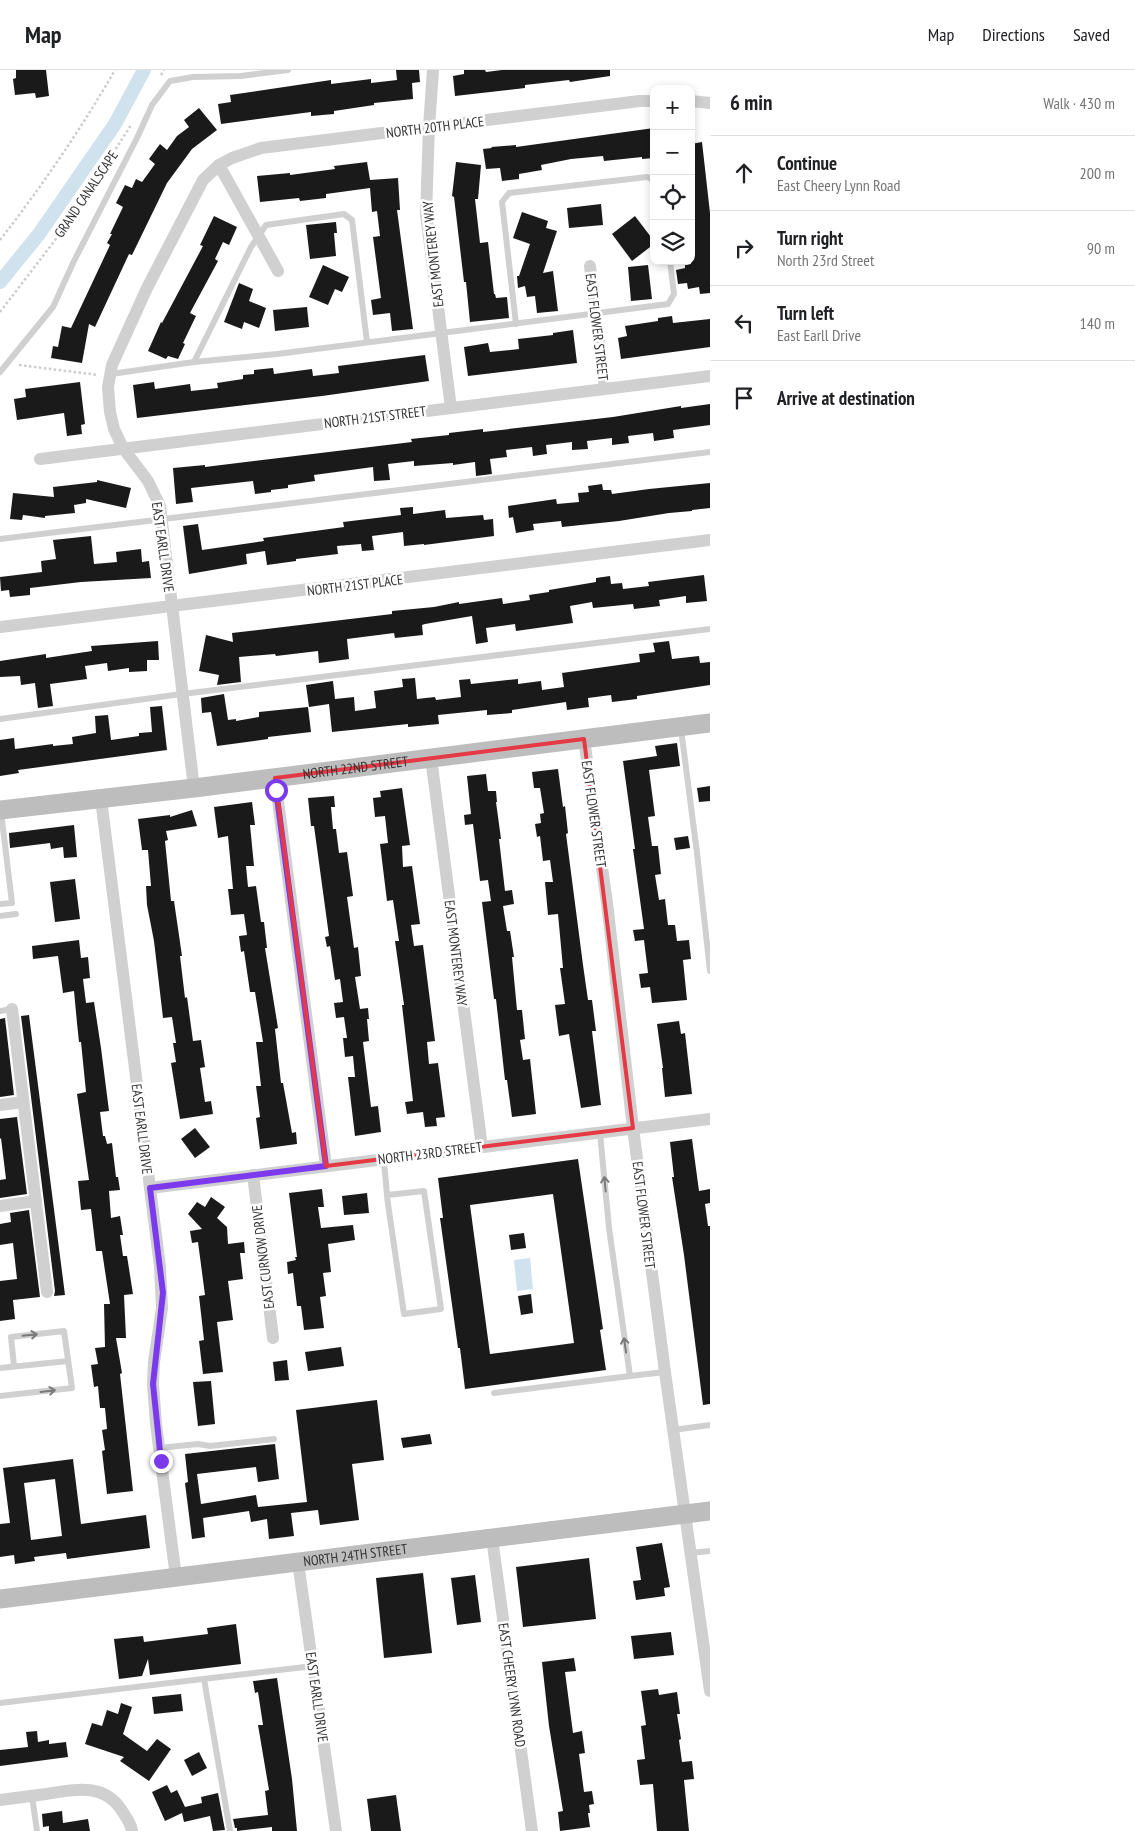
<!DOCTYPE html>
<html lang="en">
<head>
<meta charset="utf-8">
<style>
  :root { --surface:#fff; --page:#f2f2f2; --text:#202124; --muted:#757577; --line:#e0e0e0 }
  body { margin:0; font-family:"PT Sans Narrow",sans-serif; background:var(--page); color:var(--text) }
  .controls { position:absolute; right:15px; top:15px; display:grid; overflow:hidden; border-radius:10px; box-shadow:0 2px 8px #0003 }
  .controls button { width:45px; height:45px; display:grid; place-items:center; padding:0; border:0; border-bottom:1px solid var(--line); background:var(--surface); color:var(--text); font:25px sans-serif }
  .stop { position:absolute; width:15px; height:15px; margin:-11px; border:4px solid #7c3aed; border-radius:50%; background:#fff }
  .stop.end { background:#7c3aed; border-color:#fff; box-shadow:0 1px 5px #0008 }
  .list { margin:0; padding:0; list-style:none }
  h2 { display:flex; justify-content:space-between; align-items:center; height:65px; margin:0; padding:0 20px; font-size:21px }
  h2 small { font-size:16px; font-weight:400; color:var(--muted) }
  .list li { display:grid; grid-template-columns:32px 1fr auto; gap:15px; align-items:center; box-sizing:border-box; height:75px; padding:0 20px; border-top:1px solid var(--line) }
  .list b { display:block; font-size:19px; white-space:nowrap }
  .list p { margin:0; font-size:16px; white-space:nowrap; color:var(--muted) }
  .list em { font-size:16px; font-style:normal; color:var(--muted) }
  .icon { flex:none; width:28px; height:28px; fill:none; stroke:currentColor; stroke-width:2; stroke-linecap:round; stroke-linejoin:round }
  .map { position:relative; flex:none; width:710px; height:1761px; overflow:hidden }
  header { display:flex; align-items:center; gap:30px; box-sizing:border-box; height:70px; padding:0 25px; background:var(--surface); border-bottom:1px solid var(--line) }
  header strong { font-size:24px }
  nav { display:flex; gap:28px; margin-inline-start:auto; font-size:18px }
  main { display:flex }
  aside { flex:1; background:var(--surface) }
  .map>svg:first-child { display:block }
  .water { fill:#cfe2ee }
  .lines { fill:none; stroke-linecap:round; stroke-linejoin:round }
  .canal { stroke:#cfe2ee; stroke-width:14 }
  .building { fill:#1a1a1a; fill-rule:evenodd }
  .path { stroke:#cdcdcd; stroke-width:2.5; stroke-dasharray:2.5 2.5; stroke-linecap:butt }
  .lane { stroke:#d0d0d0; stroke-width:6 }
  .street { stroke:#d0d0d0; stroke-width:12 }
  .secondary { stroke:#bdbdbd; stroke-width:19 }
  .oneway { stroke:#7a7a7a }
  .route { stroke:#7c3aed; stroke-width:6 }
  .marked { fill:none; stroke:#e63946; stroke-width:4; stroke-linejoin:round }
  .labels { text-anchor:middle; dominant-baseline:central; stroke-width:5; stroke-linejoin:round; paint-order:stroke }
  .street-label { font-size:14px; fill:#333; stroke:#fff }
</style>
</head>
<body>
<header>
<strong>Map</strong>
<nav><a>Map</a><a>Directions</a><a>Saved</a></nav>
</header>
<main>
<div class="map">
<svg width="710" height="1761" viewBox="0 0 710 1761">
  <rect width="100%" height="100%" fill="#fff"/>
  <path class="water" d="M530,1188L533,1219L517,1221L514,1190Z"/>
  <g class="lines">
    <path class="canal" d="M0,212L39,164L115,54L144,0"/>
  </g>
  <g class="building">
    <path d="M16,0H46L49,26L36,28L35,23L15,25L13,9L16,8Z"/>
    <path d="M396,0H419L420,12L412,13L413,29L374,33V35L334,41V44L311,46V42L221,54L218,34L231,32L230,25L331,10V14L371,9V13L397,10Z"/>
    <path d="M464,0H485L486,2L502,0H610V6L570,12L569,10L525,15V18L455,26L453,6L464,4Z"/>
    <path d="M199,38L217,60L192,79L167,113L132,185L129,184L95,257L89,254L82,293L51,288L53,276L58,277L62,256L71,258L110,175L107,173L112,164H110L123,137L116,133L125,115L132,118L136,109L142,112L155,94L149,89L160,74L167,80L177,66L189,57L184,50Z"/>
    <path d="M654,58V88L642,89V87L604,91L603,86L571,89L541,95L542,100L519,104V109L502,111L500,98L486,99L483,79L492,78L491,77L516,75V77Z"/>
    <path d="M702,72L710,143V223L700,224L699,217L688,219L687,213L678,214L676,200L685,198V195L691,194V74Z"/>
    <path d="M367,92L370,110L398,108L400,140H397L413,259L392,261L390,243L373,245L371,230L381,228L373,167L380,166L377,141L372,142L370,118L326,124V128L300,131L299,128L260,132L257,106L290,103V105L335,99L334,96Z"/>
    <path d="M456,92L481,95L478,129H475L480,173L488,172L494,224H495L496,228L507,227L509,248L470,252L466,212H464L454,127L452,126Z"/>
    <path d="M601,134L603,155L569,158L567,138Z"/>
    <path d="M522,142L548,151L546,158L557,161L543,203L553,201L558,241L537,243L535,226L527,227L525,216L518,218L517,206H519L530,174L513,168Z"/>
    <path d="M214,146L237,157L229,175L223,172L215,189L218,191L190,243L196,246L183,273L185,274L178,289L168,286L166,289L148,281L161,252L162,253L203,176L200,175Z"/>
    <path d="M635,146L654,171V174L632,191L612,164Z"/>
    <path d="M336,152L337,163H334L336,186L310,189L306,155Z"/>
    <path d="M323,195L349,207L342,222L335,219L328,235L309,227Z"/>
    <path d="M648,195L652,229L631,231L628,197Z"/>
    <path d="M239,213L253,219L249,231L266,238L259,258L244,252L242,259L224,252Z"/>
    <path d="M307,237L309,257L275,261L273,240Z"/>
    <path d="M672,246L673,253L710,249V277L621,289L618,268L627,266L625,256L658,251V248Z"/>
    <path d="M573,260L577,293L468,306L464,277L488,273L490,282L519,279L518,269L553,265V263Z"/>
    <path d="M425,285L429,311L322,326L137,348L133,315L154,312L155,319L190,314L191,321L218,318L217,313L243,309V305L254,304V300L273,298L274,304L312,299L313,306L339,303L338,296Z"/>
    <path d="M80,312L85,354L81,355L82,364L67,366L64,343L17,350L14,329L26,327L25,319Z"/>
    <path d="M710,334V355L673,360L674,368L654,371L653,363L628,366L629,373L612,375V368L587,371L588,379L572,380V372L546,375L547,384L533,386L532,377L506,380L507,387L490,389L492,404L476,406L475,392L453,395V393L414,396V391L388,394L390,410L374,411L373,397L314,405L315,411L288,415V418L271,420V422L255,424L253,411L191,418L193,432L176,434L173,398L205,395V397L412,372L411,369L449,365V363L483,359V362L613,347L681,336V338Z"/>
    <path d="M97,410L131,418L126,438L86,429V433L74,435L75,443L45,446V448L23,445L22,450L10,449L13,423L54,427L53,417L97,412Z"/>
    <path d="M710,413V438L692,440V441L669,443L619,451L562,457L561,451L533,454L534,460L516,463L513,447L509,448L508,436L556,429L557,434L579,432L578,423L589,422L588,416L602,414L603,420H611L612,424L649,419Z"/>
    <path d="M413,437V444L445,440L446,448L483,445L484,450L493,449L494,466L424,475V474L404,476L403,462L372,466L374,480L362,481L361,474L337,476L338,484L296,489V491L267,495L265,481L246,484L247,494L189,504L183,456L198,454L202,480L264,471L263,468L344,457L343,452L401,445L400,438Z"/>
    <path d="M91,466L94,494L117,492L116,482L141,479L142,492L149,491L151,508L81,512L30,518V525L10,527L9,520L1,521L0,507L42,502L41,491L56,489L53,470Z"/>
    <path d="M704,505L707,531L686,533V526L659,530L660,536L634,539L633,534L593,538L592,532L570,536L573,553L516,561L515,554L486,558L488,572L476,574L472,546L425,554L422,555L423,565L395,568L394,563L347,569L349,589L319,593L318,581L276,586L275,584L239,587L241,612L217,615L219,605L199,601L206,565L233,572L232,563L392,544V541L434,537L459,532V534L502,528L503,534L530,530L529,525L549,522V520L596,512V508L610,506L611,514L622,513L623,519L649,516L648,512Z"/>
    <path d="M158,571L159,590H147V601L129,602V598L108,601L107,593L85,596L87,609L50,614L53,636L38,638L35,613L21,615L20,606L0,607V591L46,584V588L92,581L91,576Z"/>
    <path d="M669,571L672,589L699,586L700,593L710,592V615L637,626V629L612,632L611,625L588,628L589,637L567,640L566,632L512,640V643L487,645V640L438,645L439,654L408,657V654L332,662L329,634L309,637L306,615L333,611L335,629L354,627L355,641L376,638L374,621L403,617L402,609L415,608L417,629L435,627L436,630L461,627L459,610L470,609L471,614L518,609V614L541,611L542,620L564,617L562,603L640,592L639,584L655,582L653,573Z"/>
    <path d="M224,624L228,650L236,649V651L259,647V642L308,637L311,662L268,667V669L217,676L211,642L202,643L201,628Z"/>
    <path d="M162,636L167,680L18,700L19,703L0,706V670L14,668L15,679L53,674V676L73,674L72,667L96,663L95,646L108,645L111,670L139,666V663L152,662L150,637Z"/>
    <path d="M677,673L680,696L649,700L655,746L648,747L652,776H658L661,804L655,805L659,830L665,829L668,855H675L677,871L689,870L691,889L683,890L687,930L652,933L650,917L641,918L639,904L648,903L644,870L635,871L633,860L644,859L633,779H635L623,691L657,686L655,676Z"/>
    <path d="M558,699L563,737L565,736L568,763L566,764L583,895L588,930H592L596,961H592L601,1035L581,1038L569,964L559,966L555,935L565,934L560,898H563L558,844L548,845L545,812H553L550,790L543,791L540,766L537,767L535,754L541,753L540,744L544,743L540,718H534L532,702Z"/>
    <path d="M486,704L488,721H496L497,732H496L501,769H499L505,821L512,820L514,834L503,836L507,861H510L514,887H512L517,940H522L525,969L520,970L523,990L530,989L536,1044L512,1047L507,1010H505L496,929H494L482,832L491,831L488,810L480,811L473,754L465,755L464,745L471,744L467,706Z"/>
    <path d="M710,716V731L699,732L697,718Z"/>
    <path d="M402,718L410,775L402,776L403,797L412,796L420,854L411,855L414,876L423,875L435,971L427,972L429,994L438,993L445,1047L436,1048L437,1056L425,1057L423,1042L407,1044L405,1032L413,1031L402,935H404L395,871H399L393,830L387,831L380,774L388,773L385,746L375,747L373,728L381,727L380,721Z"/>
    <path d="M334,726L335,737H331L333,759H336L339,783L347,782L353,826L347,827L354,878L358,877L361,906L355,907L360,939L368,938L369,949H367L369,971L363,972L371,1037L378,1036L381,1062L355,1066L348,1007H355L353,986L345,987L343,968H347L344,947L336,948L334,933L343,932L340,909L335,910L330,876L327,877L325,867L329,866L314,756H311L308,728Z"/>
    <path d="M252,732L255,755H250L254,796H246L248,817L256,816L261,852H264L267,878H265L278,958L275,959L281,1013H283L292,1063L296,1062L297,1074L260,1079L256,1048L260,1047L256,1016H261L256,972H263L255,922H250L244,881L241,882L239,866L247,865L244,844L231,845L228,819H233L228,766L218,768L214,737Z"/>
    <path d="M192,740L197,756L166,761L168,770L165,771L171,831H174L182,886H180L185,928L187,927L193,971L201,970L205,997L200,998L205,1032L211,1031L213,1044L180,1049L171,993L176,992L173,973H176L172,947L163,948L154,871L147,835L146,816H151L148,780H142L138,749L170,745V747Z"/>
    <path d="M74,755L77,787L64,788L63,777L51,779L50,773L10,778L9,763Z"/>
    <path d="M688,766L690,778L676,780L674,768Z"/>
    <path d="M75,809L80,849L55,852L50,812Z"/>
    <path d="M79,870L81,888L88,887L90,908L83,909L86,933L94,932L101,978L109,1041L100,1042L103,1066H105L107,1074L112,1073L116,1107H118L120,1120L109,1121L111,1148L120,1146L123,1165H120L123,1186H127L133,1224L124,1225L126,1268H116L122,1303L120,1304L133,1421L107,1424L102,1381L105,1380L102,1360L107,1359L105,1338H100L98,1316L94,1317L91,1295L98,1294L95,1278L105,1277L104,1234H110L102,1181H96L91,1139L81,1140L78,1111L89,1110L77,1024L86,1022L81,972H79L77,953L74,921L63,923L58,886L33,889L32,876Z"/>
    <path d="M29,945L65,1225L54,1226L55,1221L21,946Z"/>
    <path d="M5,948L14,1025L0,1027V949Z"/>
    <path d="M679,951L681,964L685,963L692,1024L665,1027L662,998H663L657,954Z"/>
    <path d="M17,1047L27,1124L0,1128V1110L6,1109L1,1068L0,1069V1049Z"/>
    <path d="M195,1058L210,1077L195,1088L181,1069Z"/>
    <path d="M692,1069L699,1121L710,1119V1133L705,1134L708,1156H710V1334L703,1335L684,1185L672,1107H674L670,1072Z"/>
    <path d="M578,1089L603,1259L600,1260L606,1300L465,1319L460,1278H458L440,1148H443L438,1108ZM553,1124L574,1273L490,1284L470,1135Z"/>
    <path d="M322,1119L324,1137H318L321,1158L353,1155L355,1170L328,1174L331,1202L323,1203L326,1226L320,1227L324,1258L304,1260L301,1236H297L293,1203L288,1204L287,1192L296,1190L295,1187H297L289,1123Z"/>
    <path d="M367,1123L369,1143L344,1145L342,1126Z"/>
    <path d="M211,1127L225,1137L217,1148L227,1157L228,1174L244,1172L245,1183H240L243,1209L228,1211L233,1250L217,1252L223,1302L203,1304L199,1271L204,1270L199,1226L205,1225L198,1172L192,1173L190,1161L202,1159L188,1144L197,1132L205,1137Z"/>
    <path d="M29,1140L40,1227L13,1230L15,1249L0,1251V1211L17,1209L13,1173L0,1175V1154L11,1152L10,1143Z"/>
    <path d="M524,1163L526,1178L511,1180L509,1165Z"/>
    <path d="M531,1224L533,1243L521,1245L518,1226Z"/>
    <path d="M341,1277L344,1296L308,1301L305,1282Z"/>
    <path d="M287,1290L289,1310L275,1311L273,1292Z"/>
    <path d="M211,1311L215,1354L198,1356L193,1312Z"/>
    <path d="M377,1330L384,1390L352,1394L359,1450L320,1455L318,1440L291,1443L294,1466L269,1469L267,1449L251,1452L249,1441L203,1448L205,1467L192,1469L185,1413L188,1412L185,1384L275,1374L279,1409L258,1412L256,1397L197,1404L201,1434L256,1425L258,1437L307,1432L296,1340Z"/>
    <path d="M430,1364L432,1374L403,1378L401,1368Z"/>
    <path d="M73,1389L81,1454L146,1445L150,1478L67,1489L66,1483L34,1487L35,1491L15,1494L14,1485L0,1487V1454L10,1453L3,1398ZM55,1409L62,1466L31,1470L24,1413Z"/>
    <path d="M662,1473L670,1517L664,1518L665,1526L636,1530L633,1511L641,1510L636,1477Z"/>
    <path d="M589,1488L596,1549L523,1557L516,1497Z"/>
    <path d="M423,1503L432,1583L384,1588L376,1508Z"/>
    <path d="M475,1505L481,1552L457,1555L451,1508Z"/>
    <path d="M236,1554L241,1594L150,1605L148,1589L142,1606L119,1609L114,1569L143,1566L144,1572L208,1564L207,1558Z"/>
    <path d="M671,1562L674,1585L634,1589L631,1566Z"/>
    <path d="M574,1588L576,1601L565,1602L573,1663L582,1661L585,1683L579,1684L584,1722L592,1721L594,1734L589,1735L590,1743H588L590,1757L560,1761L558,1742L563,1741L549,1656L542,1592Z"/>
    <path d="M277,1608L292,1709L297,1761H272V1757L237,1761V1758H235L233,1749L268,1745L265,1721L269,1720L258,1655H263L258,1622L255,1623L253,1611Z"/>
    <path d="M658,1619L659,1625L677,1622L680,1644H677L681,1669L679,1670L682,1692L692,1691L694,1709L684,1710L689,1761H657L653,1714L640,1715L637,1690L645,1689L641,1656L646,1655L641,1621Z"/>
    <path d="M181,1624L183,1641L154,1644L152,1627Z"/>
    <path d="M121,1633L132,1637L123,1664L147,1681L157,1669L171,1679L149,1711L120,1691L124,1687L85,1674L92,1653L102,1656L107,1640L118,1644Z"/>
    <path d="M37,1661L38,1672L49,1670V1674L66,1672L68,1687L0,1696V1680L28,1677L26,1662Z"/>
    <path d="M199,1682L207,1698L192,1706L184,1690Z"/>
    <path d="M167,1715L171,1723L177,1720L185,1737L202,1733L201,1727L218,1723L225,1760L213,1761L210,1746L184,1752L182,1743L165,1751L152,1722Z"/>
    <path d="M396,1725L401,1761H371L367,1729Z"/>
    <path d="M62,1741L63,1753L88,1749L90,1761H49V1756L43,1757L42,1744Z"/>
  </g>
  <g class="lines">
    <g class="path">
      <path d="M161,5L164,0"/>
      <path d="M0,170C42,116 81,59 115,0"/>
      <path d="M0,242L72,148L131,55"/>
      <path d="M19,295L98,305"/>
    </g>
    <g class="lane">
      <path d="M516,254L502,132L509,123L647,107L654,110"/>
      <path d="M194,292L251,177L266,155L344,144L352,150L367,272"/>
      <path d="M0,302L53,237L74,191L137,68L152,35L170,11L193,7L241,6L288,0"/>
      <path d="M111,304L194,292L277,284L668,234L674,224L670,191"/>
      <path d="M0,469L710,382"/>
      <path d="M0,649L174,625L710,559"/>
      <path d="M681,659L697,783L710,901"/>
      <path d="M0,834L12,833L1,742"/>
      <path d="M0,846L16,844"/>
      <path d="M0,941L12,939"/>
      <path d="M600,1063L609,1158L630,1306L665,1302"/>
      <path d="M383,1089C386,1104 386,1119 388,1134L404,1244L441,1239L424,1121L387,1125"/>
      <path d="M0,1298L68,1291"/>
      <path d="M494,1323L630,1306"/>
      <path d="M0,1326L72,1318L64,1261L11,1267L14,1296"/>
      <path d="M673,1360L710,1355"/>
      <path d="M159,1378L198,1374L210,1376L274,1369"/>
      <path d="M691,1483L710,1481"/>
      <path d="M204,1609L230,1761"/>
      <path d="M0,1633L313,1596"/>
      <path d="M32,1726L37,1761"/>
    </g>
    <g class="street">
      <path d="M433,0L429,57L426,144L451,338"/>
      <path d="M691,31L710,33"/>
      <path d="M219,95L278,201"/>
      <path d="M590,196L605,318"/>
      <path d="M40,389L710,306"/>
      <path d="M0,557L710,470"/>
      <path d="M584,669L607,833L633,1058L665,1302L710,1621"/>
      <path d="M431,688L482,1077"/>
      <path d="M275,708L326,1096"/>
      <path d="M194,718L160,436L148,411L123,378L114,359L110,342L108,317L112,295L147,218L203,110L219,95L232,88L261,78L640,31H654"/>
      <path d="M101,729L160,1197L162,1238L154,1292L153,1314L156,1354L176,1507"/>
      <path d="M12,939L47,1222"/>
      <path d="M0,1035L23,1032"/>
      <path d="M253,1105L273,1268"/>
      <path d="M150,1118L710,1049"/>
      <path d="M0,1136L36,1131"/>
      <path d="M492,1468L532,1761"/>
      <path d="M298,1492L336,1761"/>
      <path d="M0,1730C15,1728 31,1726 46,1724C77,1719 106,1712 124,1744C128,1750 131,1754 132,1761"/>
    </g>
    <g class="secondary">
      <path id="s1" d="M0,740L194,718L710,653"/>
      <path id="s2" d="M0,1529L710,1441"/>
    </g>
  </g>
  <defs><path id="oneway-shaft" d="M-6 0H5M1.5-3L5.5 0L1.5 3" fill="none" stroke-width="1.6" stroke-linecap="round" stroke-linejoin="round" transform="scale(1.25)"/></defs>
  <g class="oneway">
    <use href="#oneway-shaft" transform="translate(605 1114) rotate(-95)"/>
    <use href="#oneway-shaft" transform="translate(30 1265) rotate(-6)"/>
    <use href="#oneway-shaft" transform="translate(625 1275) rotate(-98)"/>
    <use href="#oneway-shaft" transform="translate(48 1321) rotate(-7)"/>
  </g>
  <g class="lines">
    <path class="route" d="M161,1391L153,1314L163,1223L150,1118L326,1096L276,720"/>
  </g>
  <path class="marked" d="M584,669L633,1058L326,1096L275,708Z"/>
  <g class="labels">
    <g class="street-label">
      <text transform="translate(435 57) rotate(-7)">NORTH 20TH PLACE</text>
      <text transform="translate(86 124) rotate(-56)">GRAND CANALSCAPE</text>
      <text transform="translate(433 184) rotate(-96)">EAST MONTEREY WAY</text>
      <text transform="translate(597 257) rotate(83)">EAST FLOWER STREET</text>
      <text transform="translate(375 347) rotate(-7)">NORTH 21ST STREET</text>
      <text transform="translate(163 477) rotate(82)">EAST EARLL DRIVE</text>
      <text transform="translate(355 515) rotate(-7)">NORTH 21ST PLACE</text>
      <text stroke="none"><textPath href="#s1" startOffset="358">NORTH 22ND STREET</textPath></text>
      <text transform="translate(594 744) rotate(82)">EAST FLOWER STREET</text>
      <text transform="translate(456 883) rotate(83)">EAST MONTEREY WAY</text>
      <text transform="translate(142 1059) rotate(83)">EAST EARLL DRIVE</text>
      <text transform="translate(430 1083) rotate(-7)">NORTH 23RD STREET</text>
      <text transform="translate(644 1145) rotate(83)">EAST FLOWER STREET</text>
      <text transform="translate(263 1187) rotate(-97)">EAST CURNOW DRIVE</text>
      <text stroke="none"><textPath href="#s2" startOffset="358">NORTH 24TH STREET</textPath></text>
      <text transform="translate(512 1615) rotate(82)">EAST CHEERY LYNN ROAD</text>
      <text transform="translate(317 1627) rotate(82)">EAST EARLL DRIVE</text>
    </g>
  </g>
</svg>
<div class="controls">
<button>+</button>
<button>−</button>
<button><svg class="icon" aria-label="locate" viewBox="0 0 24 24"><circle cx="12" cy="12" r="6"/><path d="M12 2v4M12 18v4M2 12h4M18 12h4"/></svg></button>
<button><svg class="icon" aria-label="layers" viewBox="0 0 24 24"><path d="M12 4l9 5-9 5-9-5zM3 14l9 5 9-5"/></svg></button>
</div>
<div class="stop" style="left:276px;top:720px"></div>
<div class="stop end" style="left:161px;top:1391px"></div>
</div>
<aside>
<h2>6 min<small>Walk · 430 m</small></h2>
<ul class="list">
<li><svg class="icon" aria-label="ahead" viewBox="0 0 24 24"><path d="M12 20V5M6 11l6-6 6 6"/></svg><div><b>Continue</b><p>East Cheery Lynn Road</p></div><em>200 m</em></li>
<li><svg class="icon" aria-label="right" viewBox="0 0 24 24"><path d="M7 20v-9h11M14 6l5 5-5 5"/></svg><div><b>Turn right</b><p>North 23rd Street</p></div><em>90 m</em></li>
<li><svg class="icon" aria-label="left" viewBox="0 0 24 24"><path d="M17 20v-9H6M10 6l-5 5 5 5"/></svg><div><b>Turn left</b><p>East Earll Drive</p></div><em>140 m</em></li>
<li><svg class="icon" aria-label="arrive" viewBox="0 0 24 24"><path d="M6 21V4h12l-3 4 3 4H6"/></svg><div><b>Arrive at destination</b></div></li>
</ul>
</aside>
</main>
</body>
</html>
